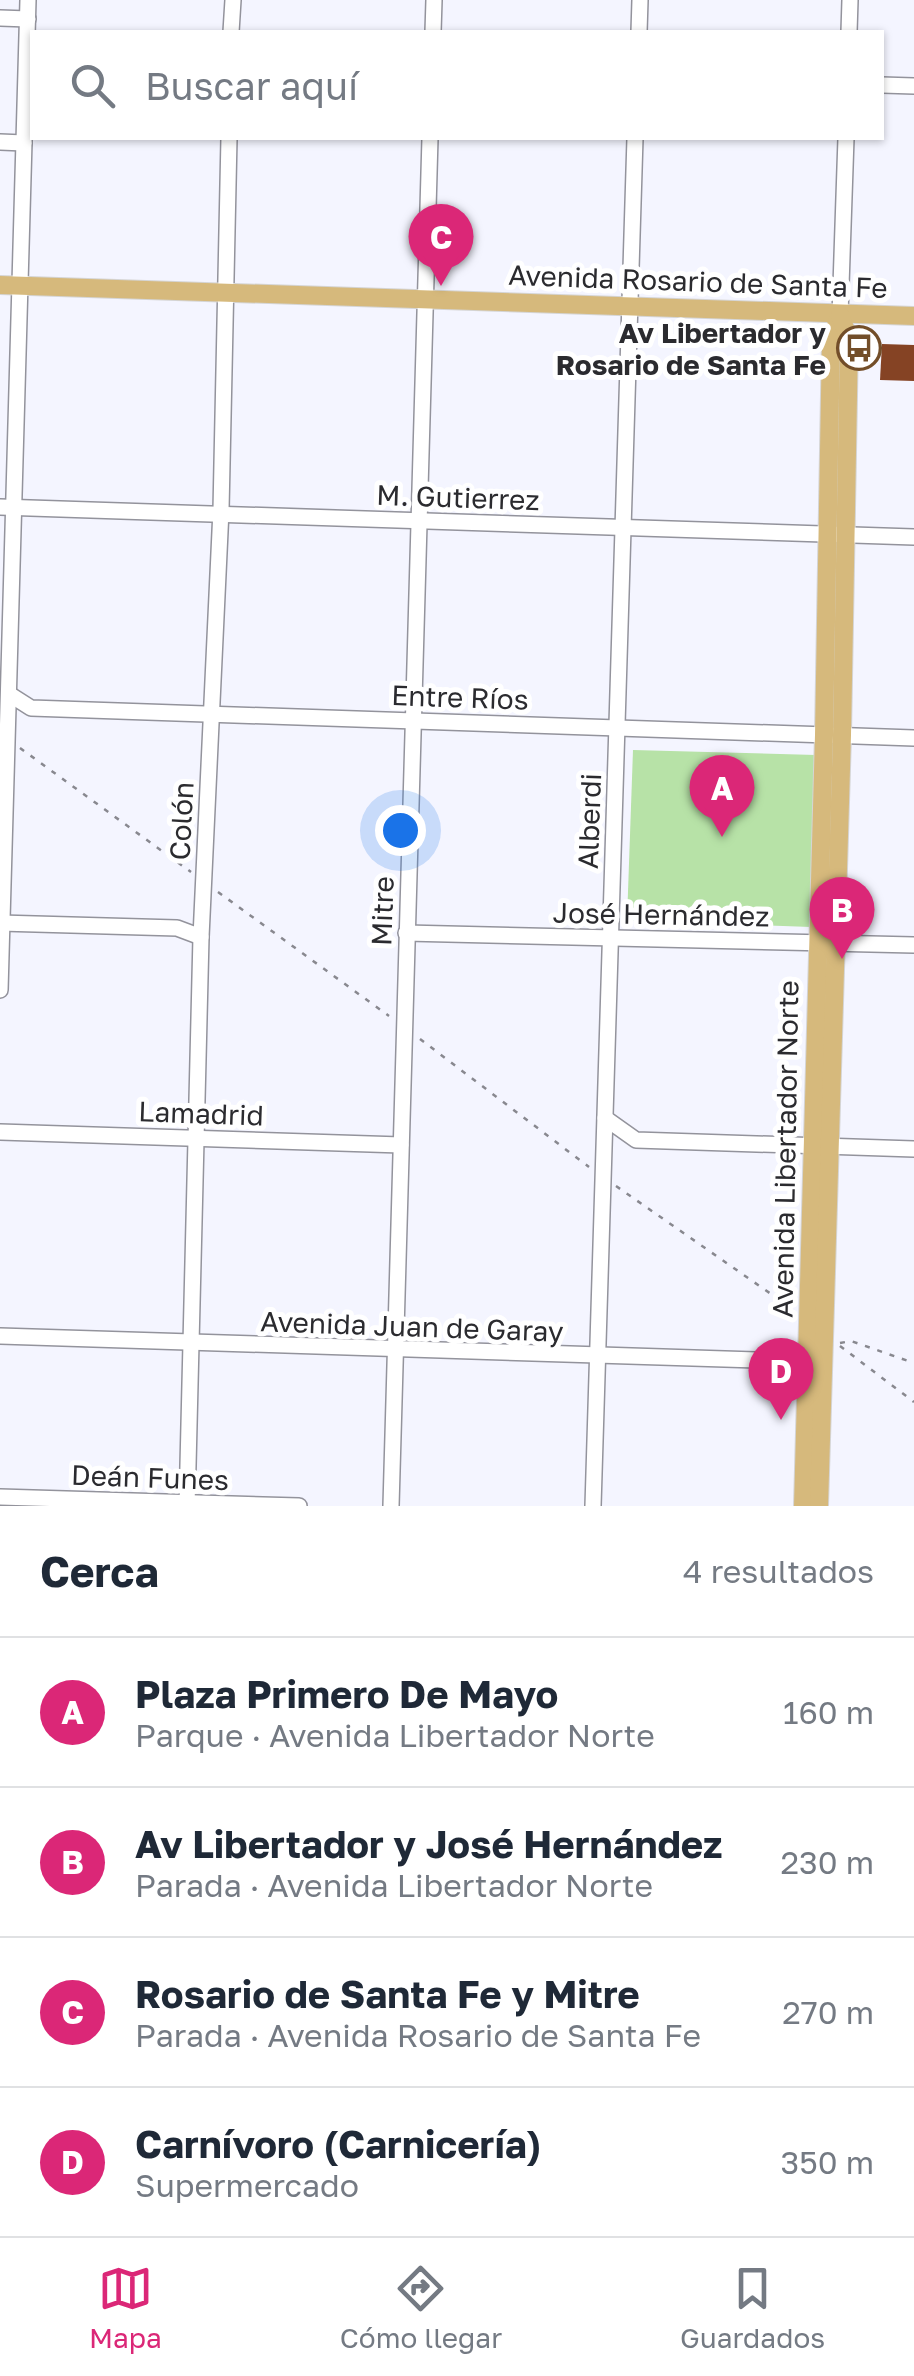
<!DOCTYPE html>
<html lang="es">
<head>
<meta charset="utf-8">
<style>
  :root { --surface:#fff; --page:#f2f2f3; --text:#1f2937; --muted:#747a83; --line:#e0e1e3; --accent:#db2777 }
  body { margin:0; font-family:"Golos Text",sans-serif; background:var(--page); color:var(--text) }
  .you { position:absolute; left:400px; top:830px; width:35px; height:35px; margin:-25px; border:8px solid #fff; border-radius:50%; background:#1a73e8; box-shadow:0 0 0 15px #1a73e833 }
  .badge { display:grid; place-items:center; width:65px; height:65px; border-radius:50%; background:var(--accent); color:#fff; font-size:32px; font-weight:700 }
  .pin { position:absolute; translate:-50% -82px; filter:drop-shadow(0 2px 5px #0008) }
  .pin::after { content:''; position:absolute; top:52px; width:35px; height:30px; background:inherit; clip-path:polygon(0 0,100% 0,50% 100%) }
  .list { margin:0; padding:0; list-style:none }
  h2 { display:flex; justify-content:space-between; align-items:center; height:130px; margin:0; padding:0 40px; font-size:42px }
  h2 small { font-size:32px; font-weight:400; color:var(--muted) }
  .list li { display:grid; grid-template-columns:65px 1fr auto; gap:30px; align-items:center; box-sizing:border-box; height:150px; padding:0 40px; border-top:2px solid var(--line) }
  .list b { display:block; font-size:38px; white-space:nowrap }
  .list p { margin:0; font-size:32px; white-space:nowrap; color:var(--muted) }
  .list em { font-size:32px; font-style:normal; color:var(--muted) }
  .icon { flex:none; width:55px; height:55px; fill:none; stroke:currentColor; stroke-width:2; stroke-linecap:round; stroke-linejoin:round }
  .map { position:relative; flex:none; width:914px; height:1506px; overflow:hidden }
  .search { position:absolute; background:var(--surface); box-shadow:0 2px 8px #0004; left:30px; right:30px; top:30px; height:110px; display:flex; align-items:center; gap:25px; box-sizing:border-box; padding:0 35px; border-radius:0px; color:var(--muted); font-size:38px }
  .sheet { height:730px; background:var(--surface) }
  nav { display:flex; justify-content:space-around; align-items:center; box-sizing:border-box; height:140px; border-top:2px solid var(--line); background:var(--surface); font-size:28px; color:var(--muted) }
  nav a { display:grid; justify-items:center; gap:5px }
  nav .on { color:var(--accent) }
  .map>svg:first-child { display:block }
  .green { fill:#b7e2a7 }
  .building { fill:#854324 }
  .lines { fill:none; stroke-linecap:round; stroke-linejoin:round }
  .minor-casing { stroke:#93939c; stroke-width:18 }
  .major-casing { stroke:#d5d5d5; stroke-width:20 }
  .path { stroke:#88888f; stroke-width:2.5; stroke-dasharray:5 8; stroke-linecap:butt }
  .minor { stroke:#fff; stroke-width:15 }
  .major { stroke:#d6b97c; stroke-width:18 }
  .labels { text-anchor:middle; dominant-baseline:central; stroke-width:10; stroke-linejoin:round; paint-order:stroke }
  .street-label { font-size:28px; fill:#2b2b2f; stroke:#fff }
  .poi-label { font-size:28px; font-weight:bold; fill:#2b2b2f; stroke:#fff; text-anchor:end }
</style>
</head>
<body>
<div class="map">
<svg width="914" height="1506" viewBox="0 0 914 1506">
  <rect width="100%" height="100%" fill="#f4f5ff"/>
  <path class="green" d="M633,750L816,755L811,927L627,920Z"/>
  <path class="building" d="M882,344L914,345V381L880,380Z"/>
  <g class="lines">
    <g class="minor-casing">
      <g id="minor">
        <path d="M0,18L28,19"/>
        <path d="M231,32L233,0"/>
        <path d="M433,32L434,0"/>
        <path d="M639,32L640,0"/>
        <path d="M849,32L850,0"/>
        <path d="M882,85L914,86"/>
        <path d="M0,142L24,143"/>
        <path d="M840,315L846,138"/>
        <path d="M0,507L914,537"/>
        <path d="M9,694L31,708L914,738"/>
        <path d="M0,923L177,928L201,937"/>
        <path d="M406,933L914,945"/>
        <path d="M0,990L28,0"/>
        <path d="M605,1118L636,1140L914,1149"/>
        <path d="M0,1132L401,1145"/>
        <path d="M0,1336L819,1362"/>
        <path d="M0,1497L299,1506"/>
        <path d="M187,1506L201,937L221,510L229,138"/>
        <path d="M391,1506L430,138"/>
        <path d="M593,1506L635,138"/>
      </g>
    </g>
    <g class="major-casing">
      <g id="major">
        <path d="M0,285L914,316"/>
        <path d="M803,1506L824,735L831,338L840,315"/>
        <path d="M819,1506L842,735L849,339L840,315"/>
      </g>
    </g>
    <g class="path">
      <path d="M20,748L191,872"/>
      <path d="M218,892L389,1016"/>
      <path d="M420,1039L589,1167"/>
      <path d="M616,1186L794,1310"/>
      <path d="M840,1343L851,1341L914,1363"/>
      <path d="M840,1346L914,1402"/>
    </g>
    <use href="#minor" class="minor"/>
    <use href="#major" class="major"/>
  </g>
  <defs>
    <g id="bus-ring" transform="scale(2.25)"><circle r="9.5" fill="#fff" stroke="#734e29" stroke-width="1.5"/><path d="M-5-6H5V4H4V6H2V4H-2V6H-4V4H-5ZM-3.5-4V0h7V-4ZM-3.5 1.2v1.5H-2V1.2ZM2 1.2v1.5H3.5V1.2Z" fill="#734e29"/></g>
  </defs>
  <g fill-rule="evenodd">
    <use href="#bus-ring" x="859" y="348"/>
  </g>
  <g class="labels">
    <g class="street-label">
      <text transform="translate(698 281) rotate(2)">Avenida Rosario de Santa Fe</text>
      <text transform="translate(458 497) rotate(2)">M. Gutierrez</text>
      <text transform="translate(460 697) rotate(2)">Entre Ríos</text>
      <text transform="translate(181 821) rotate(-87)">Colón</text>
      <text transform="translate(589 821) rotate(-88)">Alberdi</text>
      <text transform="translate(382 911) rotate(-88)">Mitre</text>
      <text transform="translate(661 914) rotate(1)">José Hernández</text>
      <text transform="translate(201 1113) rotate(2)">Lamadrid</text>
      <text transform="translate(785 1149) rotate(-89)">Avenida Libertador Norte</text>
      <text transform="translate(412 1326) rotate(2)">Avenida Juan de Garay</text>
      <text transform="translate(150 1477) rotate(2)">Deán Funes</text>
    </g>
    <g class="poi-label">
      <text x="826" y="332">Av Libertador y<tspan x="826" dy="32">Rosario de Santa Fe</tspan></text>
    </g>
  </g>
</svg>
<div class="you"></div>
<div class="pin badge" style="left:722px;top:837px">A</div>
<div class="pin badge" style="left:842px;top:959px">B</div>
<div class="pin badge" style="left:441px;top:286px">C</div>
<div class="pin badge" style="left:781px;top:1420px">D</div>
<div class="search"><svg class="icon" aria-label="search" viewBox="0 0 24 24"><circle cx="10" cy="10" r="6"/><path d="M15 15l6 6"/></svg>Buscar aquí</div>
</div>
<section class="sheet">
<h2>Cerca<small>4 resultados</small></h2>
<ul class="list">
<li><span class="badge">A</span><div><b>Plaza Primero De Mayo</b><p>Parque · Avenida Libertador Norte</p></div><em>160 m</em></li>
<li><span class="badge">B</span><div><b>Av Libertador y José Hernández</b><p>Parada · Avenida Libertador Norte</p></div><em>230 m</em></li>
<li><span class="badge">C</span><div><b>Rosario de Santa Fe y Mitre</b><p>Parada · Avenida Rosario de Santa Fe</p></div><em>270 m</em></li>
<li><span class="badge">D</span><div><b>Carnívoro (Carnicería)</b><p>Supermercado</p></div><em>350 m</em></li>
</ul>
</section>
<nav>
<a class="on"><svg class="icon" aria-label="map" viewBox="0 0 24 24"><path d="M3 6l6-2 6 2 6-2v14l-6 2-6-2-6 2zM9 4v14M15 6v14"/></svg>Mapa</a>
<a><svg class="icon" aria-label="directions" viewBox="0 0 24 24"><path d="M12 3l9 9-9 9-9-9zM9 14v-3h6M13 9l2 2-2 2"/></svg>Cómo llegar</a>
<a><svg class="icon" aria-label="saved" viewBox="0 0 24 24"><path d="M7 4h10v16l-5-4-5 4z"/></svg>Guardados</a>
</nav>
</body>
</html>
